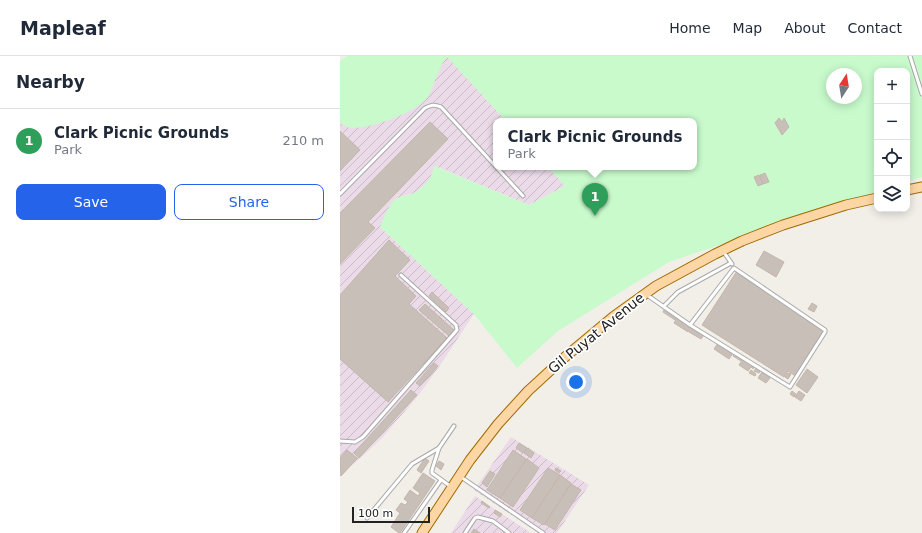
<!DOCTYPE html>
<html lang="en">
<head>
<meta charset="utf-8">
<style>
  :root { --surface:#fff; --page:#f6f6f7; --text:#1f2937; --muted:#747a83; --line:#e0e1e3; --accent:#2563eb }
  body { margin:0; font-family:"DejaVu Sans",sans-serif; background:var(--page); color:var(--text) }
  .controls { position:absolute; right:12px; top:12px; display:grid; overflow:hidden; border-radius:8px; box-shadow:0 2px 10px #0003 }
  .controls button { width:36px; height:36px; display:grid; place-items:center; padding:0; border:0; border-bottom:1px solid var(--line); background:var(--surface); color:var(--text); font:20px sans-serif }
  .compass { position:absolute; left:486px; top:12px; width:36px; height:36px; border-radius:50%; background:var(--surface); box-shadow:0 2px 10px #0003; rotate:12deg }
  .scale { position:absolute; left:12px; bottom:10px; width:78px; box-sizing:border-box; padding-left:4px; border:2px solid #222; border-top:0; font-size:11px; line-height:14px; white-space:nowrap; color:#222; -webkit-text-stroke:3px #fff; paint-order:stroke }
  .you { position:absolute; left:236px; top:326px; width:14px; height:14px; margin:-10px; border:3px solid #fff; border-radius:50%; background:#1a73e8; box-shadow:0 0 0 6px #1a73e833 }
  .badge { display:grid; place-items:center; width:26px; height:26px; border-radius:50%; background:var(--accent); color:#fff; font-size:13px; font-weight:700 }
  .pin { position:absolute; translate:-50% -33px; filter:drop-shadow(0 1px 2px #0008) }
  .pin::after { content:''; position:absolute; top:21px; width:14px; height:12px; background:inherit; clip-path:polygon(0 0,100% 0,50% 100%) }
  .popup { position:absolute; left:153px; top:62px; width:204px; height:52px; box-sizing:border-box; display:grid; place-content:center; border-radius:8px; background:var(--surface); filter:drop-shadow(0 1px 3px #0005); font-size:13px; white-space:nowrap; color:var(--muted) }
  .popup b { font-size:15px; color:var(--text) }
  .popup::after { content:''; position:absolute; left:50%; top:100%; margin-left:-8px; border:8px solid transparent; border-top-color:var(--surface) }
  .list { margin:0; padding:0; list-style:none }
  h2 { display:flex; justify-content:space-between; align-items:center; height:52px; margin:0; padding:0 16px; font-size:17px }
  h2 small { font-size:13px; font-weight:400; color:var(--muted) }
  .list li { display:grid; grid-template-columns:26px 1fr auto; gap:12px; align-items:center; box-sizing:border-box; height:64px; padding:0 16px; border-top:1px solid var(--line) }
  .list b { display:block; font-size:15px; white-space:nowrap }
  .list p { margin:0; font-size:13px; white-space:nowrap; color:var(--muted) }
  .list em { font-size:13px; font-style:normal; color:var(--muted) }
  .actions { display:flex; gap:8px; padding:12px 16px }
  .actions a { flex:1; padding:9px 0; border:1px solid var(--accent); border-radius:8px; text-align:center; font-size:14px; color:var(--accent) }
  .actions .main { background:var(--accent); color:#fff }
  .icon { flex:none; width:22px; height:22px; fill:none; stroke:currentColor; stroke-width:2; stroke-linecap:round; stroke-linejoin:round }
  .map { position:relative; flex:none; width:582px; height:477px; overflow:hidden }
  header { display:flex; align-items:center; gap:24px; box-sizing:border-box; height:56px; padding:0 20px; background:var(--surface); border-bottom:1px solid var(--line) }
  header strong { font-size:19px }
  nav { display:flex; gap:22px; margin-inline-start:auto; font-size:14px }
  main { display:flex }
  aside { flex:1; background:var(--surface) }
  .map>svg:first-child { display:block }
  .industrial { fill:url(#industrial-furrows) }
  .park { fill:#c8facc; fill-rule:evenodd }
  .building { fill:#c7bfb8; stroke:#c4b6ab }
  .lines { fill:none; stroke-linecap:round; stroke-linejoin:round }
  .lane-casing { stroke:#a9a9a9; stroke-width:5 }
  .primary-casing { stroke:#a06b00; stroke-width:11 }
  .lane { stroke:#fff; stroke-width:3 }
  .primary { stroke:#fcd6a4; stroke-width:9 }
  .labels { text-anchor:middle; dominant-baseline:central; stroke-width:3.5; stroke-linejoin:round; paint-order:stroke }
  .street-label { font-size:14px; fill:#222; stroke:#fff }
</style>
</head>
<body>
<header>
<strong>Mapleaf</strong>
<nav><a>Home</a><a>Map</a><a>About</a><a>Contact</a></nav>
</header>
<main>
<aside>
<h2>Nearby<small></small></h2>
<ul class="list">
<li><span class="badge" style="background:#2e9e5b">1</span><div><b>Clark Picnic Grounds</b><p>Park</p></div><em>210 m</em></li>
</ul>
<div class="actions"><a class="main">Save</a><a>Share</a></div>
</aside>
<div class="map">
<svg width="582" height="477" viewBox="0 0 582 477">
  <defs>
    <pattern id="industrial-furrows" width="10" height="10" patternUnits="userSpaceOnUse"><rect width="10" height="10" fill="#ebdbe8"/><path d="M-1 1l2-2M0 10L10 0M9 11l2-2" fill="none" stroke="#c9bcc7"/></pattern>
  </defs>
  <rect width="100%" height="100%" fill="#f2efe9"/>
  <g class="industrial">
    <path d="M107,0L166,65H156V111H208L225,130L189,149L95,110L89,125L75,137L63,140L40,171L134,258L101,308L78,340L42,382L0,421V67L10,72L91,34L101,8Z"/>
    <path d="M171,381L249,429L217,477H198L134,434Z"/>
    <path d="M135,440L191,477H111Z"/>
  </g>
  <path class="park" d="M7,0H582V121L567,126V15H537V136L329,206L218,275L177,312L134,258L40,171C44,162 48,148 56,143C61,139 68,140 74,137C84,132 93,121 94,110L189,149L225,130L208,111H354V65H166L107,1C96,14 95,31 87,42C75,57 30,73 11,72C8,71 4,69 0,67V5ZM492,18H516V42H492Z"/>
  <g class="building">
    <path d="M439,62L442,66L444,62L449,71L442,79L435,67Z"/>
    <path d="M90,66L108,83L28,166L35,172L0,208V157Z"/>
    <path d="M0,75L20,94L0,115Z"/>
    <path d="M425,117L429,126L423,128L420,119Z"/>
    <path d="M419,119L423,128L418,130L414,121Z"/>
    <path d="M49,184L70,204L55,220L76,240L69,248L107,282L48,346L0,303V239Z"/>
    <path d="M424,195L444,206L436,221L416,209Z"/>
    <path d="M397,215L484,274L457,321L448,315L444,321L362,269Z"/>
    <path d="M92,236L109,252L106,256L89,240Z"/>
    <path d="M472,247L477,250L474,256L468,253Z"/>
    <path d="M85,248L114,274L109,280L79,254Z"/>
    <path d="M325,252L337,260L335,264L323,256Z"/>
    <path d="M337,262L351,271L348,276L334,267Z"/>
    <path d="M352,272L364,279L361,283L349,276Z"/>
    <path d="M378,287L393,297L389,303L374,293Z"/>
    <path d="M394,298L402,303L401,305L393,300Z"/>
    <path d="M403,303L414,310L413,313L411,311L408,315L399,309Z"/>
    <path d="M94,307L98,310L80,330L76,327Z"/>
    <path d="M416,312L421,314L419,317L414,315Z"/>
    <path d="M467,313L478,321L467,337L456,329Z"/>
    <path d="M411,314L416,318L415,320L409,317Z"/>
    <path d="M422,316L430,322L426,327L418,322Z"/>
    <path d="M448,317L451,318L448,323L445,321Z"/>
    <path d="M71,334L77,339L19,402L14,397Z"/>
    <path d="M452,335L456,338L454,341L450,338Z"/>
    <path d="M459,335L465,339L461,345L455,341Z"/>
    <path d="M179,387L187,392L183,397L176,392Z"/>
    <path d="M188,392L194,397L191,402L184,397Z"/>
    <path d="M7,394L17,402L1,420L0,402Z"/>
    <path d="M173,394L186,403L160,442L147,434Z"/>
    <path d="M85,402L89,405L81,417L77,414Z"/>
    <path d="M187,403L199,412L173,451L160,442Z"/>
    <path d="M99,405L104,408L101,414L96,410Z"/>
    <path d="M208,412L220,419L192,462L180,454Z"/>
    <path d="M216,412L221,415L219,417L215,414Z"/>
    <path d="M150,415L155,418L147,431L142,427Z"/>
    <path d="M83,417L95,425L60,477H59L51,471L60,457L56,454L61,447L65,449L68,446L64,443L70,434L78,440L80,437L73,432Z"/>
    <path d="M220,419L231,427L204,469L192,462Z"/>
    <path d="M231,428L241,434L215,474L205,468Z"/>
    <path d="M142,445L150,451L149,452L141,447Z"/>
    <path d="M155,454L162,458L160,461L154,457Z"/>
    <path d="M134,473L140,477H131Z"/>
  </g>
  <g class="lines">
    <g class="lane-casing">
      <g id="lane">
        <path d="M570,0L582,38"/>
        <path d="M0,138L85,52C91,49 94,48 101,51L183,140"/>
        <path d="M383,195L392,208"/>
        <path d="M307,239L350,269L394,212L485,274V276L450,331L350,269"/>
        <path d="M324,250L338,236L391,207"/>
        <path d="M0,385L15,386L23,381L117,274L116,269L61,219"/>
        <path d="M121,421L203,477"/>
        <path d="M110,430L92,417V414L99,392L114,370"/>
        <path d="M27,462L72,408L99,392"/>
        <path d="M64,477L101,424"/>
        <path d="M125,477L135,462L138,461L153,465L169,477"/>
      </g>
    </g>
    <g class="primary-casing">
      <g id="primary">
        <path d="M567,134L582,131"/>
        <path d="M82,477L130,404L158,368L188,335L225,301L273,261L316,230L375,198L402,185L443,169L506,149L537,142"/>
      </g>
    </g>
    <use href="#lane" class="lane"/>
    <use href="#primary" class="primary"/>
  </g>
  <g class="labels">
    <g class="street-label">
      <text transform="translate(256 277) rotate(-39)">Gil Puyat Avenue</text>
    </g>
  </g>
</svg>
<div class="controls">
<button>+</button>
<button>−</button>
<button><svg class="icon" aria-label="locate" viewBox="0 0 24 24"><circle cx="12" cy="12" r="6"/><path d="M12 2v4M12 18v4M2 12h4M18 12h4"/></svg></button>
<button><svg class="icon" aria-label="layers" viewBox="0 0 24 24"><path d="M12 4l9 5-9 5-9-5zM3 14l9 5 9-5"/></svg></button>
</div>
<svg class="compass" viewBox="-18 -18 36 36"><path d="M0-13l5 13h-10z" fill="#e53935"/><path d="M0 13l5-13h-10z" fill="#747a83"/></svg>
<div class="scale">100 m</div>
<div class="you"></div>
<div class="pin badge" style="left:255px;top:160px;background:#2e9e5b">1</div>
<div class="popup"><b>Clark Picnic Grounds</b>Park</div>
</div>
</main>
</body>
</html>
